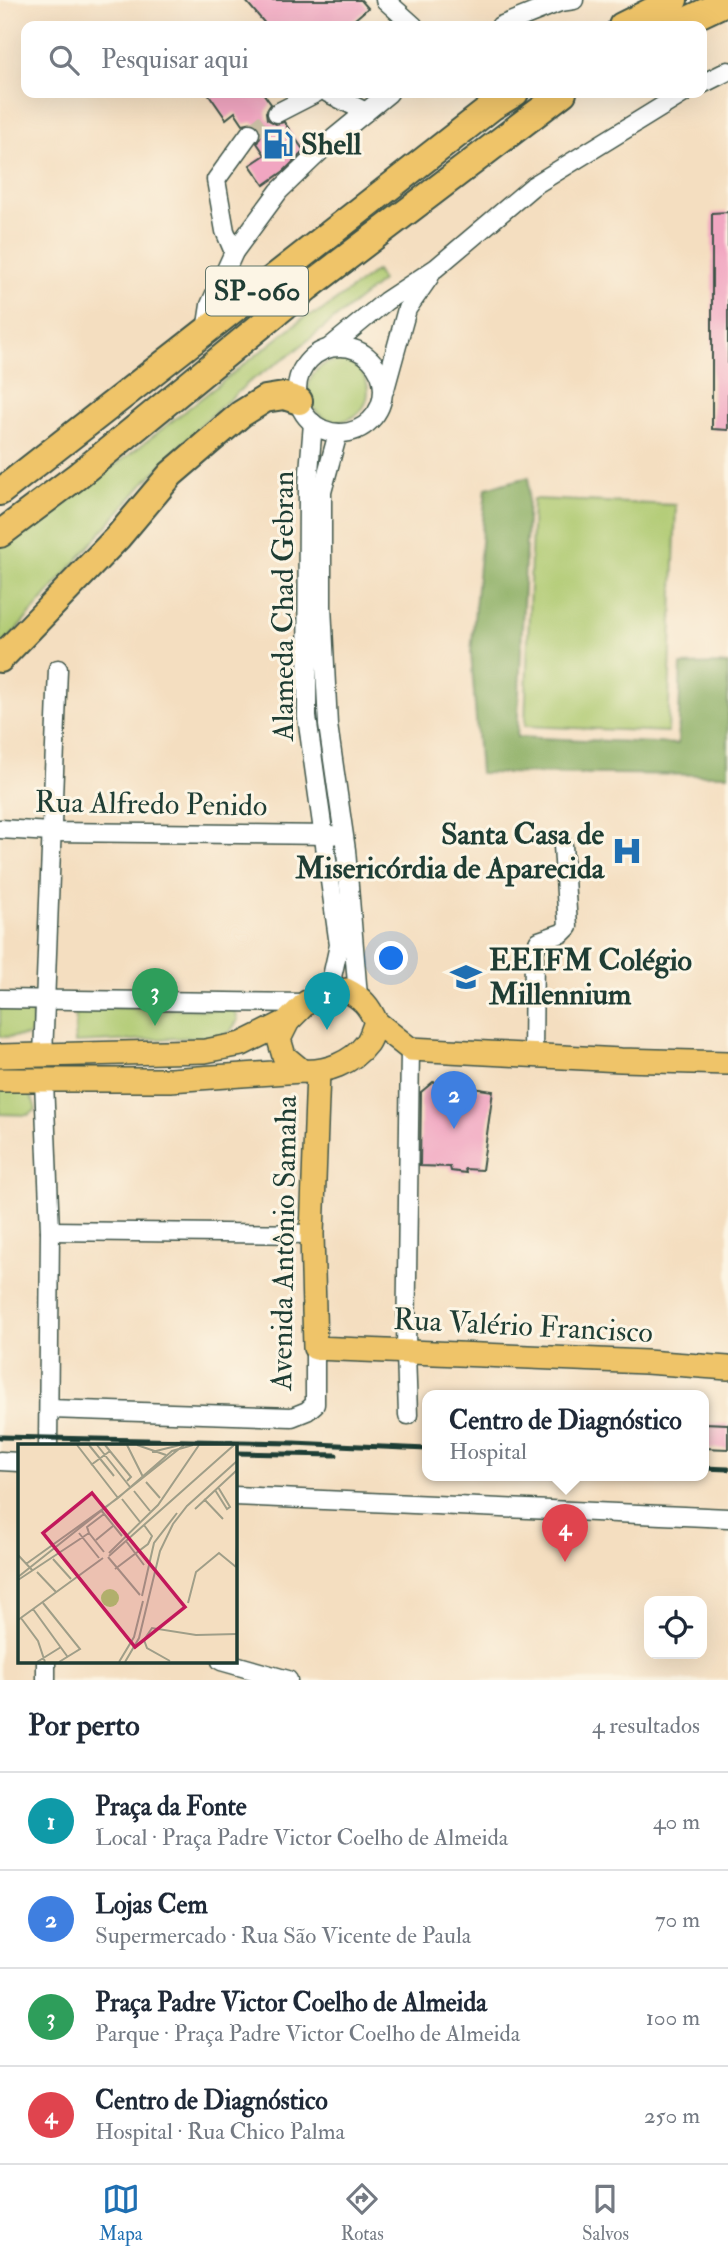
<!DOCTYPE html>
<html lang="pt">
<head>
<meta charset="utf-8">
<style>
  :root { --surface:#fff; --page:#f2f2f3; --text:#1f2937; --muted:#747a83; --line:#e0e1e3; --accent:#1f6fb2 }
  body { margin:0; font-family:"IM FELL Double Pica",serif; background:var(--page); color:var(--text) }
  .controls { position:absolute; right:21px; bottom:21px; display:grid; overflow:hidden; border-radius:14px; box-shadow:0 7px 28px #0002 }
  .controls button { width:63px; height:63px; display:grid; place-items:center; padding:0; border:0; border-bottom:2px solid var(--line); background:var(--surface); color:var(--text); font:35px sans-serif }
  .you { position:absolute; left:392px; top:959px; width:24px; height:24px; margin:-18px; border:5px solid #fff; border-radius:50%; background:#1a73e8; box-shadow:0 0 0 10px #1a73e833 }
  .badge { display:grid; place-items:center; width:46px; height:46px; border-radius:50%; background:var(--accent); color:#fff; font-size:23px; font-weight:700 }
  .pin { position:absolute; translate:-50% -58px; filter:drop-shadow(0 2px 4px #0008) }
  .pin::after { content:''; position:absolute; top:37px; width:24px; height:21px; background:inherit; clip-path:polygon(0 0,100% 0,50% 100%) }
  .popup { position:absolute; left:422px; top:1390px; width:287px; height:91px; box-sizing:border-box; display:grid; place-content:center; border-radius:14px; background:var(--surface); filter:drop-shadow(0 2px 5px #0005); font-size:23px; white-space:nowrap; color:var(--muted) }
  .popup b { font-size:26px; color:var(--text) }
  .popup::after { content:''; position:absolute; left:50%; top:100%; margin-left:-14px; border:14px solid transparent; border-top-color:var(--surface) }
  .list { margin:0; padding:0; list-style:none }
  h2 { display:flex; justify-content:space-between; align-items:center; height:91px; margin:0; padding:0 28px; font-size:30px }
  h2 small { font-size:23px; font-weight:400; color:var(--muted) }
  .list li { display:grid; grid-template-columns:46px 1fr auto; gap:21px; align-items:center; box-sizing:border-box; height:98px; padding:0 28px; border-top:2px solid var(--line) }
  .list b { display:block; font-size:26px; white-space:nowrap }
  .list p { margin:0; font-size:23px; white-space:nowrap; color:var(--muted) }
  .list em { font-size:23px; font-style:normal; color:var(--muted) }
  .icon { flex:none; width:38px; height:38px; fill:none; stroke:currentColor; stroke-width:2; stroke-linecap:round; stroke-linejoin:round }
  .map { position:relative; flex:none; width:728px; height:1680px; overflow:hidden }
  .search { position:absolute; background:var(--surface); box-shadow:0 7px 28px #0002; left:21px; right:21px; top:21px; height:77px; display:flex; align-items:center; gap:18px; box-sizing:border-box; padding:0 24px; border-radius:14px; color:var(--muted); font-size:26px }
  .sheet { height:483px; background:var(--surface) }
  nav { display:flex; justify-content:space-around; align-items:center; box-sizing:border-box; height:98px; border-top:2px solid var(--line); background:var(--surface); font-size:19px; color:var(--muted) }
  nav a { display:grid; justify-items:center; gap:4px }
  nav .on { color:var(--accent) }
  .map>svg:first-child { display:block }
  .green { fill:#aec96f; stroke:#668352; stroke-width:2 }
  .forest { fill:#8aad62; stroke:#54754b; stroke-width:2 }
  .building { fill:#f1a6c1 }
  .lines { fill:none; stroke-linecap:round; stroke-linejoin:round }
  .minor-tunnel { stroke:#c9bea4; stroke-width:18; stroke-dasharray:18 9; stroke-linecap:butt }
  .minor-casing { stroke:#3f5549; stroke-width:21 }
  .major-casing { stroke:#3f5549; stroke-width:26 }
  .highway-casing { stroke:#3f5549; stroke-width:30 }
  .minor { stroke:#fff; stroke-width:18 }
  .major { stroke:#efc469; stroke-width:23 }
  .highway { stroke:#efc469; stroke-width:26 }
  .rail { stroke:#1f3d34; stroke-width:5 }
  .labels { text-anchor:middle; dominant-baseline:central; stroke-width:6; stroke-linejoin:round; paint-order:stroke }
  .shield { fill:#fcf5e5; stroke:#617469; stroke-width:2 }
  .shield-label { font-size:28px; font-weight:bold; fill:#1f3d34 }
  .poi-label { font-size:30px; font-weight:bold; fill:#1f3d34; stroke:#fcf5e5; text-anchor:start }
  .street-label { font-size:30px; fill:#1f3d34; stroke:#fcf5e5 }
  .inset-road { fill:none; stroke:#9f9e88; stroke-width:2 }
  .view { fill:#c2185b; fill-opacity:0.15; stroke:#c2185b; stroke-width:3.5 }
  .inset-edge { fill:none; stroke:#1f3d34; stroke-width:3.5 }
</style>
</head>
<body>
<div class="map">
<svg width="728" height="1680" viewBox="0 0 728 1680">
  <rect width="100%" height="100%" fill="#fcf5e5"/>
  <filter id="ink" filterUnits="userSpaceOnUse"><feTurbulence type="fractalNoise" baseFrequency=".0143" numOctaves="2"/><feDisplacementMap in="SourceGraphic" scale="14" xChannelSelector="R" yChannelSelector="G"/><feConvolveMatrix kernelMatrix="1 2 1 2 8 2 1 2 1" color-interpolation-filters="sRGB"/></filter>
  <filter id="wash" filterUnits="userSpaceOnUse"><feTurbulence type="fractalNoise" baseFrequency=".00686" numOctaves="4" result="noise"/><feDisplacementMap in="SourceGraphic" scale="28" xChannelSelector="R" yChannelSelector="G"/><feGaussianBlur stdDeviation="1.57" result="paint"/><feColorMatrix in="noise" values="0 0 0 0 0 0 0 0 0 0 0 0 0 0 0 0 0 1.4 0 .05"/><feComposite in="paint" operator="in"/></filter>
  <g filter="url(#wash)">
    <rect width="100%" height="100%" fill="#f4dec0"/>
    <g class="green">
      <path d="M376,271L382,281L292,353L249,382L201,425L143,484L0,649V547L129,455L306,316L320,312Z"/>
      <circle cx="338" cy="391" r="30"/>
      <path d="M533,499L676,505L668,732L525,726Z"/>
      <path d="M0,1005H23L32,1012L33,1028L28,1036L0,1037Z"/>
      <path d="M76,1007L235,1010L238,1020L230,1032L220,1036L75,1043Z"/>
      <path d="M0,1089C19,1089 32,1088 36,1110L28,1115L0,1114Z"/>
    </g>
    <path class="forest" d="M529,477L517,737L678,744L681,665L728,664V775L480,773L471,653L486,488Z"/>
    <g id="blocks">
      <g class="building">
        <path d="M245,0H361L368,8L347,26H267Z"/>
        <path d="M208,93H263L271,104L266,112L267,119L276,124L284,122L304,151L284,171L264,185L250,165L265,155L257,143L261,135L260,128L252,122L243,124L235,112L226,119Z"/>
        <path d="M728,212V430L712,429V213Z"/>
        <path d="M433,1082L493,1091L482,1170L465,1169L466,1173L451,1171L450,1167L420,1166L421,1092Z"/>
        <path d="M703,1423L728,1424V1449L703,1448Z"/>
      </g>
    </g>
  </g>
  <g filter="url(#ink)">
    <use href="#blocks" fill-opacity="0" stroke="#3f5549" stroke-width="2"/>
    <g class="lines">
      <path class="minor-tunnel" d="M250,133L277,113"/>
      <g class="minor-casing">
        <g id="minor">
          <path d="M385,0L414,26"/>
          <path d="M500,26L560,2L574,0"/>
          <path d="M702,84L728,71"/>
          <path d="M328,93L366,112"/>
          <path d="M277,113L316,93"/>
          <path d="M234,252L225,231L216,180L250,133"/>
          <path d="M206,331L210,305L234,252L279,191L334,138L389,93"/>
          <circle cx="340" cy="390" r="43"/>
          <path d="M329,348L386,301L436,268L533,186L684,93"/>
          <path d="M385,389L407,309L430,276"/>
          <path d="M313,423L308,484L307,717L339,945L328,995"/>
          <path d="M338,433L322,492V606L328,725L346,850L358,996"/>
          <path d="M0,829L51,832L332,835"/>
          <path d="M0,999L307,1003"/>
          <path d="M43,1056L58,669"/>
          <path d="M533,1056L534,951L539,941L562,933L568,927L563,845"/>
          <path d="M44,1081L50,1231L48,1446"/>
          <path d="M50,1231L312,1234"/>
          <path d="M49,1409L292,1417L307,1411L315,1404V1348"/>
          <path d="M408,1415L406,1352L410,1049"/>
          <path d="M0,1461L19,1462"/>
          <path d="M234,1496L728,1518"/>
          <path d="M221,1661L288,1680"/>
          <path d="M46,1680V1661"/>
        </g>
      </g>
      <g class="major-casing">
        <g id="major">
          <path d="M376,1022L410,1049L621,1060L728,1063"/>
          <path d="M0,1056L205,1051L242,1044L288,1021"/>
          <path d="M318,1072L312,1234L315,1348L646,1362L728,1368"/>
          <path d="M0,1080H170L302,1071C326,1073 352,1063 367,1043C371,1037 373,1029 376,1022C369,1006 362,998 346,990L307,1002L288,1021L279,1039L284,1056L302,1071"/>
        </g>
      </g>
      <g class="highway-casing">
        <g id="highway">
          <path d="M622,26L674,0"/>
          <path d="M675,26L728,1"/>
          <path d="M0,492L492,107L515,93"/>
          <path d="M0,534L76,477L308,287L563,93"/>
          <path d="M0,659L118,537L171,474L241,414L265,399L284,396L299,401"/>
        </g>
      </g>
      <use href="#minor" class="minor"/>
      <use href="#major" class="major"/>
      <use href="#highway" class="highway"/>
      <g class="rail">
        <path d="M0,1437L293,1443L427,1449"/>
        <path d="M234,1453L336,1455"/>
        <path d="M703,1468L728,1469"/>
      </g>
    </g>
  </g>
  <defs>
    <g id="fuel-bare" transform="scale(2.415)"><path d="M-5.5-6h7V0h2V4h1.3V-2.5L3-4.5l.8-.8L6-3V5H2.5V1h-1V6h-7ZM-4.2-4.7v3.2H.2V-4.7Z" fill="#1f6fb2" stroke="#fcf5e5" stroke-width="2.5" paint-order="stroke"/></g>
    <g id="hospital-bare" transform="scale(2.415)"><path d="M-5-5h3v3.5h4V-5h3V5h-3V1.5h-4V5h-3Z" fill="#1f6fb2" stroke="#fcf5e5" stroke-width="2.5" paint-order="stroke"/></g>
    <g id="school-bare" transform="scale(2.415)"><path d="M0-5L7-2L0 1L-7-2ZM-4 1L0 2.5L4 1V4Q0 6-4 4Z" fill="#1f6fb2" stroke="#fcf5e5" stroke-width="2.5" paint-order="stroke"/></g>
  </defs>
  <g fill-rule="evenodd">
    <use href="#fuel-bare" x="278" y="144"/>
    <use href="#hospital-bare" x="627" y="851"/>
    <use href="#school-bare" x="466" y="977"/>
  </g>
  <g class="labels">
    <rect class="shield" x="206" y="266.5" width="102" height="49" rx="5"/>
    <g class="shield-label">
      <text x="257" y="291">SP-060</text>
    </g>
    <g class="poi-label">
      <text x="301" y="144">Shell</text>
      <text x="604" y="834" text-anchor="end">Santa Casa de<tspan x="604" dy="34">Misericórdia de Aparecida</tspan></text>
      <text x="489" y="960">EEIFM Colégio<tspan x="489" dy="34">Millennium</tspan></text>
    </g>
    <g class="street-label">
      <text transform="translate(283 606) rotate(-90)">Alameda Chad Gebran</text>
      <text transform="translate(151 804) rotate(1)">Rua Alfredo Penido</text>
      <text transform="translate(284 1243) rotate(-89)">Avenida Antônio Samaha</text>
      <text transform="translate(523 1326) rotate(3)">Rua Valério Francisco</text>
    </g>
  </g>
  <g transform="translate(18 1444)">
    <rect width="219" height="219" fill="#f4dec0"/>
    <path d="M83 154a9 9 0 1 1 18 0a9 9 0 1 1-18 0Z" fill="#aec96f"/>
    <path class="inset-road" d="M59,1L100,54M71,1L96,32M79,1L112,43M87,1L113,33L109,37M109,1L125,33M119,1L148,11M134,8L162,1M73,21L92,7M128,38L142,54M197,46L209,65L212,63L200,43M116,47L132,67M104,55L122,78M186,55L205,75M177,65L219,26M83,66L104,92M61,89L81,114M71,89L69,83L86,70M78,96L95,82M108,97L126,121M91,109L140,61L181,1M0,111L15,127M91,112L216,1M90,113L122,151M35,115L53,135M8,120L100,54L154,7L175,1M218,123L219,101M97,125L130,100L134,92L126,81M19,128L38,148M0,133L166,1M0,136L71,89L86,108M124,152L136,99L159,69M25,159L62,205L41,218M170,159L178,128L201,109L218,123M15,165L49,212M3,174L20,197L27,218M0,176L85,114M152,217L129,204L126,196L134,184L178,191L219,190M19,218L43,203M101,218L116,193L125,157M107,218L121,194L142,107L155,80L169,62L219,17"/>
    <path class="view" d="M74,49L167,163L117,203L25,89Z"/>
    <rect width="219" height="219" class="inset-edge"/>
  </g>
</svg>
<div class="controls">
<button><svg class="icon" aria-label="locate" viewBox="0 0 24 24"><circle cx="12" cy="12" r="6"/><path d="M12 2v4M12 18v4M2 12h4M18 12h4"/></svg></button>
</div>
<div class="you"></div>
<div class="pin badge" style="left:327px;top:1030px;background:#0f9aa8">1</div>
<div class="pin badge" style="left:454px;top:1129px;background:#3f7fe0">2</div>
<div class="pin badge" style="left:155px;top:1026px;background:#2e9e5b">3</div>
<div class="pin badge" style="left:565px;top:1562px;background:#e0444e">4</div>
<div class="popup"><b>Centro de Diagnóstico</b>Hospital</div>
<div class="search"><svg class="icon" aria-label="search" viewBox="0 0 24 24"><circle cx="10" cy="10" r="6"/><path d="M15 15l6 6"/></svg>Pesquisar aqui</div>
</div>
<section class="sheet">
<h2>Por perto<small>4 resultados</small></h2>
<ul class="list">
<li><span class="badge" style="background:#0f9aa8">1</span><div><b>Praça da Fonte</b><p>Local · Praça Padre Victor Coelho de Almeida</p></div><em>40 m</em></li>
<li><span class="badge" style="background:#3f7fe0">2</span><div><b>Lojas Cem</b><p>Supermercado · Rua São Vicente de Paula</p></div><em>70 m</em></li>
<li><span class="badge" style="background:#2e9e5b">3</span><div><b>Praça Padre Victor Coelho de Almeida</b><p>Parque · Praça Padre Victor Coelho de Almeida</p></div><em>100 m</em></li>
<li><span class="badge" style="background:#e0444e">4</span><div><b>Centro de Diagnóstico</b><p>Hospital · Rua Chico Palma</p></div><em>250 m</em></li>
</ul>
</section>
<nav>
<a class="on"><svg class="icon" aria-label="map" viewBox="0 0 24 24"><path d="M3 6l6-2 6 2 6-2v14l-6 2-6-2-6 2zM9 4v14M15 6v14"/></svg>Mapa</a>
<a><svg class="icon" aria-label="directions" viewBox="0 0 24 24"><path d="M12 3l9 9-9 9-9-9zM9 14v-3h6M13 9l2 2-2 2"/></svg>Rotas</a>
<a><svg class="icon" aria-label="saved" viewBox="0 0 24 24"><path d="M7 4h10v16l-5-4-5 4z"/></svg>Salvos</a>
</nav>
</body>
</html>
